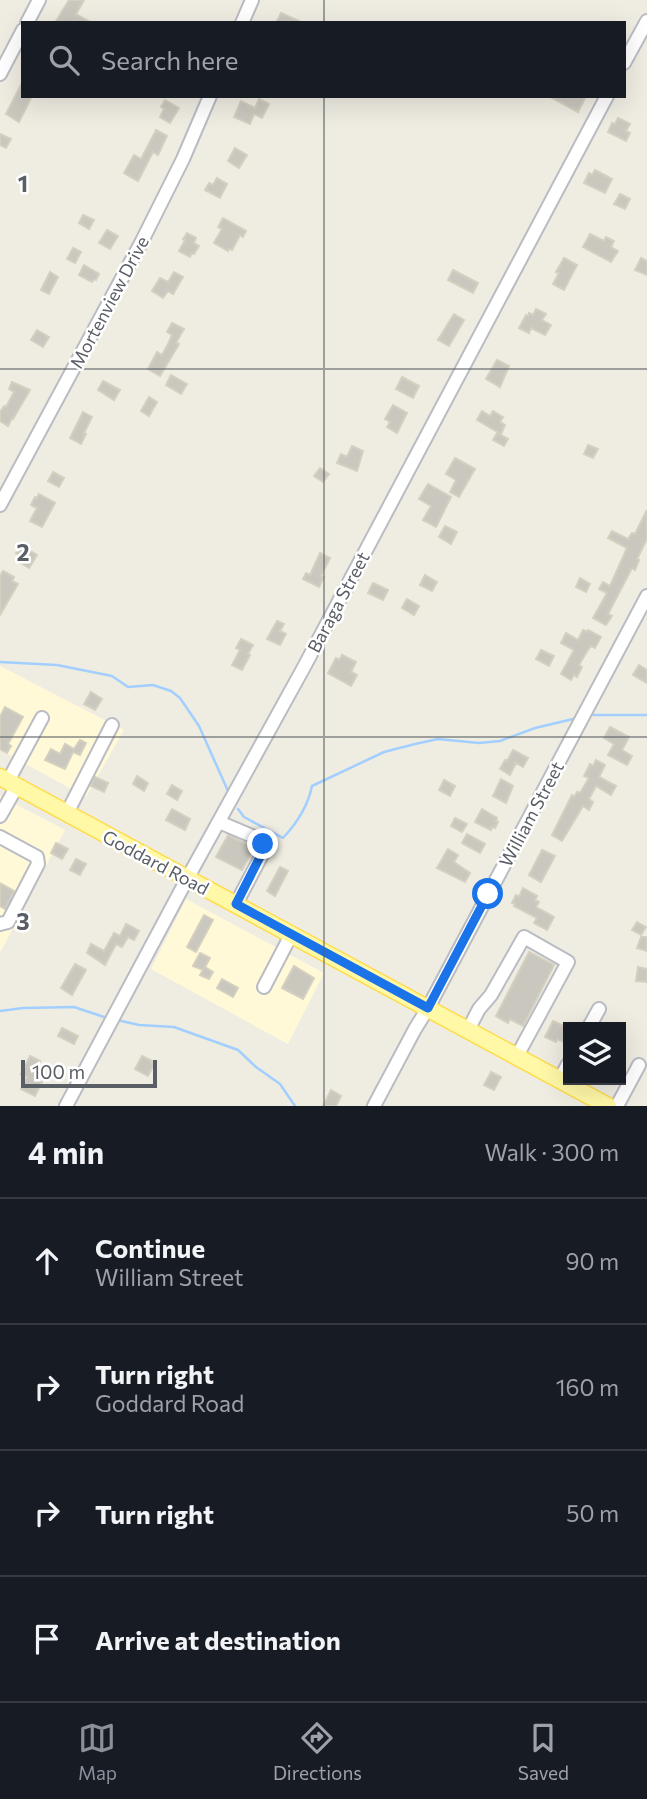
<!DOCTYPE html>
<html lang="en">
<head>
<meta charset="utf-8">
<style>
  :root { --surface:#171b24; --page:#20242c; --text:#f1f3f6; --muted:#9ea1a6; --line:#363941; --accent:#8c9099 }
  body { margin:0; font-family:Commissioner,sans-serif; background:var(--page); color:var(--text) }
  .controls { position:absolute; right:21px; bottom:21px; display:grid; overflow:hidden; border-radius:0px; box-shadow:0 7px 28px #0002 }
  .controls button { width:63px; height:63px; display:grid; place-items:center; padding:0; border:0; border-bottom:2px solid var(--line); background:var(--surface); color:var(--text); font:35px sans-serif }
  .scale { position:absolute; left:21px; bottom:18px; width:136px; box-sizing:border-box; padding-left:7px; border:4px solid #5a5e65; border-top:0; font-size:19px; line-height:24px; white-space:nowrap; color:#5a5e65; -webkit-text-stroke:5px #fff; paint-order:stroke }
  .stop { position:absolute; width:21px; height:21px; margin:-16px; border:5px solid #1a73e8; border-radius:50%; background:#fff }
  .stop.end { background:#1a73e8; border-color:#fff; box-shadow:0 2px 7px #0008 }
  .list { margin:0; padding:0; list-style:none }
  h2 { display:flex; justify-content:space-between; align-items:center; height:91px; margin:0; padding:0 28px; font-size:30px }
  h2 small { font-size:23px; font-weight:400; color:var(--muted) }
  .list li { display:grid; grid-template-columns:46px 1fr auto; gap:21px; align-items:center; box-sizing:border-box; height:126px; padding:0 28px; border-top:2px solid var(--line) }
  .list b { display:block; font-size:26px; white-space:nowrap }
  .list p { margin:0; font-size:23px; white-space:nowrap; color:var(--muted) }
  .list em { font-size:23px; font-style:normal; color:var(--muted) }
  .icon { flex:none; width:38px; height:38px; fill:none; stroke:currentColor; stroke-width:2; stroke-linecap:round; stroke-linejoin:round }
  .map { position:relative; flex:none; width:647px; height:1106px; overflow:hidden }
  .search { position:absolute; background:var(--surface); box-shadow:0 7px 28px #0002; left:21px; right:21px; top:21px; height:77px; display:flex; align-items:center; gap:18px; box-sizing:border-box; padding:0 24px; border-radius:0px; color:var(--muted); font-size:26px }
  .sheet { height:595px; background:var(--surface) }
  nav { display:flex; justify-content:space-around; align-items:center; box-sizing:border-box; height:98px; border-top:2px solid var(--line); background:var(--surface); font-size:19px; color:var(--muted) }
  nav a { display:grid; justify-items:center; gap:4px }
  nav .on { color:var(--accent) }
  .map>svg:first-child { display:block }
  .commercial { fill:#fff9d7 }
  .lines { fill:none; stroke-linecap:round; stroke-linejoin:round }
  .stream { stroke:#a2cfff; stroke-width:2.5 }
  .building { fill:#cac7bf; stroke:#d4d0c0; stroke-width:2 }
  .minor-casing { stroke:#babcc3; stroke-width:16 }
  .major-casing { stroke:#ffdc4b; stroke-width:19 }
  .minor { stroke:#fff; stroke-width:12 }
  .major { stroke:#fff8a7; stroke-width:16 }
  .route { stroke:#1a73e8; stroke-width:9 }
  .grid { fill:none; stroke:#5a5e65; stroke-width:2; stroke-opacity:0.55 }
  .labels { text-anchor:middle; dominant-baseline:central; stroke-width:5; stroke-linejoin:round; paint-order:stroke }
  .street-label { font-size:18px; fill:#5a5e65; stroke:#fff }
  .grid-label { font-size:23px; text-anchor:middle; font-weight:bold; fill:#5a5e65; stroke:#fff; stroke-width:5; stroke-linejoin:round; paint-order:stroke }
</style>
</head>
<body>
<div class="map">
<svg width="647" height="1106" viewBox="0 0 647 1106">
  <rect width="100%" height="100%" fill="#efede2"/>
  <g class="commercial">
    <path d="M0,666L124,730L86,797L0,750Z"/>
    <path d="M0,796L65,830L1,951H0Z"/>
    <path d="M186,899L324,973L288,1044L151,969Z"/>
  </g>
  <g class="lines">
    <g class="stream">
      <path d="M0,662L57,665L112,676L128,687L153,685L171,691L180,698L199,726L228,791"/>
      <path d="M593,715H647"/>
      <path d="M238,809L244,817L283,838C297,823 308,806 312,786L384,752L415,744L438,739L479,743L500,741L535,728L573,719"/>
      <path d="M0,1011L23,1008L74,1007L107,1018"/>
      <path d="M117,1020L139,1025L174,1027L238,1050L256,1067L280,1084L295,1106"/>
    </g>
  </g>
  <g class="building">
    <path d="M69,0H84L76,14L92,23H55Z"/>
    <path d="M281,13L303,23H276Z"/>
    <path d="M23,81V96H32L19,122L6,114Z"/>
    <path d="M549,96H586L578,112Z"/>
    <path d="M259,99L269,104L262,118L254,114L250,124L234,117L241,101L255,108Z"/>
    <path d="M165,100L179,108L170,123L160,117L164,109L161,107Z"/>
    <path d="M618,118L630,124L626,131L630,133L626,141L608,132L612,123L615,124Z"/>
    <path d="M156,130L167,136L158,155L153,152L138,181L124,173L134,155L141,159Z"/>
    <path d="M0,134L11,139L6,148L0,145Z"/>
    <path d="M235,148L247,155L239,168L228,161Z"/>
    <path d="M595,170L612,179L605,193L584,183L589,173L592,175Z"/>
    <path d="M217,178L227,184L220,198L205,190L209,183L213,185Z"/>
    <path d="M620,194L630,199L625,209L614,204Z"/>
    <path d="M83,215L94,220L89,229L79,223Z"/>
    <path d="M223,218L246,231L243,237L240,235L232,250L229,248L228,251L214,243L222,229L218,227Z"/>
    <path d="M107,230L118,236L110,249L99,243Z"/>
    <path d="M187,233L196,238L194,243L199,246L194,254L192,253L190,257L179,251L185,240L183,239Z"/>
    <path d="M590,234L604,241L606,237L614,241L611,247L618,251L611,262L583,247Z"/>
    <path d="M73,248L81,252L75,263L67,259Z"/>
    <path d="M564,258L577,265L564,290L553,284L559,273L556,272Z"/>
    <path d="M641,258L647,261V275L635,270Z"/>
    <path d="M84,265L99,274L96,280L94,279L92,282L79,275Z"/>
    <path d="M453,270L478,283L473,293L448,280Z"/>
    <path d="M50,272L58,277L49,294L41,290Z"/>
    <path d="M174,272L183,277L173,294L168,291L163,298L152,291L160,278L168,282Z"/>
    <path d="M536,309L546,314L542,320L551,325L545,335L531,328L529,333L519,328L526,315L528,316L529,313L533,315Z"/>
    <path d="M454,314L464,320L449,346L438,340Z"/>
    <path d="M172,323L184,329L176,343L179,344L160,376L148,369L157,352L162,355L168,344L172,335L167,332Z"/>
    <path d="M37,330L49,337L43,347L31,340Z"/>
    <path d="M497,360L509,366L500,387L486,379Z"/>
    <path d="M171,375L187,384L181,394L166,385Z"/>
    <path d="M402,377L419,386L413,398L396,389Z"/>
    <path d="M103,381L120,390L114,400L98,390Z"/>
    <path d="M12,382L30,390L13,419L12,418L8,426L0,421V412L4,406L6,407L14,392L9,389Z"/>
    <path d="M149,397L157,402L149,416L141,411Z"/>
    <path d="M393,405L407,413L397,433L387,427L390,422L385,419Z"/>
    <path d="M482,411L490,416L493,411L503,417L500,422L505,425L501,434L477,420Z"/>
    <path d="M83,412L92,417L84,433L86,434L81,444L70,438Z"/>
    <path d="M497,433L508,439L504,446L493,440Z"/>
    <path d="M588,445L598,449L593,458L584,454Z"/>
    <path d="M352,446L363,451L357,471L337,463L341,454L347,457Z"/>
    <path d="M455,458L475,469L459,497L450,492L456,480L446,474Z"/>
    <path d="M320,468L329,474L323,482L314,476Z"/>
    <path d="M53,472L64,478L59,487L48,481Z"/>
    <path d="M428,484L451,497L436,527L423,520L431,506L419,499Z"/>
    <path d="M39,494L55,503L42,527L30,521L37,508L31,505L35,497L37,498Z"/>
    <path d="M647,510V539L637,559L639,560L635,570L632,568L608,614L612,616L606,625L593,618L607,593L599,589L603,582L610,586L627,548L608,538L612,531L628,539L632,533L635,534Z"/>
    <path d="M445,526L457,532L451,544L439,537Z"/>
    <path d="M21,545L37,555L29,568L19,562L22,557L16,553Z"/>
    <path d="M320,553L330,558L321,576L324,577L319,587L303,579L306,573L310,575Z"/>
    <path d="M3,571L14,577L12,581L18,584L0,615V576Z"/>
    <path d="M425,575L437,582L432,591L420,585Z"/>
    <path d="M580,578L590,584L586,592L576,587Z"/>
    <path d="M373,583L388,590L383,600L368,593Z"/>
    <path d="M407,599L419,606L414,615L402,608Z"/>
    <path d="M277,621L284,624L280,631L286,634L280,645L267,639Z"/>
    <path d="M583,630L587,632L588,630L601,637L595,648L591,646L586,653L579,665L582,667L577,677L574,675L571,680L561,674L574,650L561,643L566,633L578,640Z"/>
    <path d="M241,639L253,645L248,654L250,655L242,670L232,665L240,650L236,648Z"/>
    <path d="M541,650L554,656L549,666L536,659Z"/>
    <path d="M342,655L356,662L351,672L357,675L351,686L328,673L336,658L339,660Z"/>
    <path d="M639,665L647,670V683L633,675Z"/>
    <path d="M91,692L102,699L95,710L84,704Z"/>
    <path d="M5,707L23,717L8,744L11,746L7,753L0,749V717Z"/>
    <path d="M610,727L629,737L622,750L632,756L627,765L608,755L614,744L604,738Z"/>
    <path d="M80,740L86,743L80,755L73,752L65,769L45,760L51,749L60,754L65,744L74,749Z"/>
    <path d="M513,750L528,758L523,767L516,763L510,775L500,769L505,760L507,761Z"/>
    <path d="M596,760L605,765L599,777L616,786L611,795L596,786L589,799L593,802L589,810L583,806L562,841L552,835L572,795L574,797L577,792L580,793L589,778L584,776L590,764L593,766Z"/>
    <path d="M137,776L148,783L144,791L133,784Z"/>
    <path d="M95,777L108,783L104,792L91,786Z"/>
    <path d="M501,779L513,786L506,803L493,796Z"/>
    <path d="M444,780L455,786L450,796L439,790Z"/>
    <path d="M172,785L182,791L177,800L167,794Z"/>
    <path d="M172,809L190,819L185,830L166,820Z"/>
    <path d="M482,809L497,818L496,821L498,822L495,828L492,827L491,830L475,822Z"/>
    <path d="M455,818L467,824L462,832L451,826Z"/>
    <path d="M467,834L485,844L480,853L462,843Z"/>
    <path d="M228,835L254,848L242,870L216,857Z"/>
    <path d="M56,843L68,849L62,859L51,853Z"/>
    <path d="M448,849L458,855L454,862L470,873L465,882L437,868Z"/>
    <path d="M542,850L555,856L541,882L529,875Z"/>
    <path d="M76,859L86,864L80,875L70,870Z"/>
    <path d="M280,867L288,871L275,896L267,891Z"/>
    <path d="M0,883L14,891L5,909L0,906Z"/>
    <path d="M523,888L537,896L535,900L539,902L536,907L554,917L547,930L534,923L537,918L514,906L515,904L512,903L516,895L519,897Z"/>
    <path d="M204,915L213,920L196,952L187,947Z"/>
    <path d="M637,922L646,927L641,935L632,930Z"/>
    <path d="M126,924L139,931L134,940L128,937L122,947L116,944L105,965L87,953L91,944L104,951L114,933L120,936Z"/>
    <path d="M641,937H647V951L637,948Z"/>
    <path d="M529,952L554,965L523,1026L510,1019L508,1023L496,1016Z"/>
    <path d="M200,953L210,958L205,967L213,972L209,979L200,975L203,970L193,966Z"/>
    <path d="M75,964L86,970L72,995L61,988Z"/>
    <path d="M294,966L314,978L303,999L282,988Z"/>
    <path d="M638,967L647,969V982L636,981Z"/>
    <path d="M222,979L238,988L233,997L217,988Z"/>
    <path d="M553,1021L568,1028V1033L564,1042L557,1039L556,1042L545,1037Z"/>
    <path d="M62,1028L78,1036L74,1044L58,1036Z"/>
    <path d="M30,1056L40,1061L34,1078L42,1082L35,1096L21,1089L27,1077L21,1074Z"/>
    <path d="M142,1056L152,1061L151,1063L154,1064L148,1076L135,1069Z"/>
    <path d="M491,1072L501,1077L494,1090L484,1085Z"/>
    <path d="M331,1090L341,1096L336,1106H323Z"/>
  </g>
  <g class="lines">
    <g class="minor-casing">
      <g id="minor">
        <path d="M27,23L39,0"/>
        <path d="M242,23L252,0"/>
        <path d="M624,63L647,21"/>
        <path d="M0,74L23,30"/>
        <path d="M0,505L142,241L183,159L210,96"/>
        <path d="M8,781L42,718"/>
        <path d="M67,813L112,725"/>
        <path d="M0,816L17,786"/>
        <path d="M219,822L259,839L265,849L236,904"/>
        <path d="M0,837L37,857L38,864L8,922L0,924"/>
        <path d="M264,987L291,935"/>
        <path d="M589,1027L599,1009"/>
        <path d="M468,1030L479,1009L491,995L524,937L568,962L517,1056"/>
        <path d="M560,1079L568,1064"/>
        <path d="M66,1106L187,879L304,667L607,96"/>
        <path d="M374,1106L415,1029L428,1008L647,596"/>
        <path d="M617,1106L639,1065"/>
      </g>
    </g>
    <g class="major-casing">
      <path id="major" d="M0,777L608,1106"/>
    </g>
    <use href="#minor" class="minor"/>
    <use href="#major" class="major"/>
  </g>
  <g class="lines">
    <path class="route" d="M263,844L264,849L236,904L428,1008L488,894"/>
  </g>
  <path class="grid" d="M324,0V23M324,96V1106M0,369H647M0,737H647"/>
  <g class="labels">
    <g class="street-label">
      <text transform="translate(109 302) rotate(-62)">Mortenview Drive</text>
      <text transform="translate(338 602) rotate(-62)">Baraga Street</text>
      <text transform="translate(531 814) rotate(-62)">William Street</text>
      <text transform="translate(156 862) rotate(28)">Goddard Road</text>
    </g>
  </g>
  <g class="grid-label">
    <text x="23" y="192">1</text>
    <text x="23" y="561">2</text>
    <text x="23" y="930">3</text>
  </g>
</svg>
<div class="controls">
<button><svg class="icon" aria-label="layers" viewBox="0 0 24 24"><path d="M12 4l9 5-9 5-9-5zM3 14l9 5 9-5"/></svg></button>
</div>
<div class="scale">100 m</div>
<div class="stop" style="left:488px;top:894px"></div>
<div class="stop end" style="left:263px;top:844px"></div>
<div class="search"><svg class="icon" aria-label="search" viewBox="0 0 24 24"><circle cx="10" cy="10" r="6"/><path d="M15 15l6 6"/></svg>Search here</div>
</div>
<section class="sheet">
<h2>4 min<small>Walk · 300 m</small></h2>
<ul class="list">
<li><svg class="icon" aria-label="ahead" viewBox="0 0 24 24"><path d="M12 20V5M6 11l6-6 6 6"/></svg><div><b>Continue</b><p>William Street</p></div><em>90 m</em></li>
<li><svg class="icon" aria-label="right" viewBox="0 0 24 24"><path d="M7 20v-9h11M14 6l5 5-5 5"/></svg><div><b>Turn right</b><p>Goddard Road</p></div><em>160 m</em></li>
<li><svg class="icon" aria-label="right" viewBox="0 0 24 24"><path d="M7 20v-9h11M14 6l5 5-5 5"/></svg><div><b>Turn right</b></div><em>50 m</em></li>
<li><svg class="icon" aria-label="arrive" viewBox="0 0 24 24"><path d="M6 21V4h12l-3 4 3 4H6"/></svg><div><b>Arrive at destination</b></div></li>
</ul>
</section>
<nav>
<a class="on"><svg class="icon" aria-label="map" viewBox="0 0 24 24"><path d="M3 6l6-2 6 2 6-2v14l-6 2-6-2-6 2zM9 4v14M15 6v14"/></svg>Map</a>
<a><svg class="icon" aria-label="directions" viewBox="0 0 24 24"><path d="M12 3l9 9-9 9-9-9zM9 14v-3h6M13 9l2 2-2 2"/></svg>Directions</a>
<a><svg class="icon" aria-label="saved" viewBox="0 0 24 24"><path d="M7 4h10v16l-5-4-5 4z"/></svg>Saved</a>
</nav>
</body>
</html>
